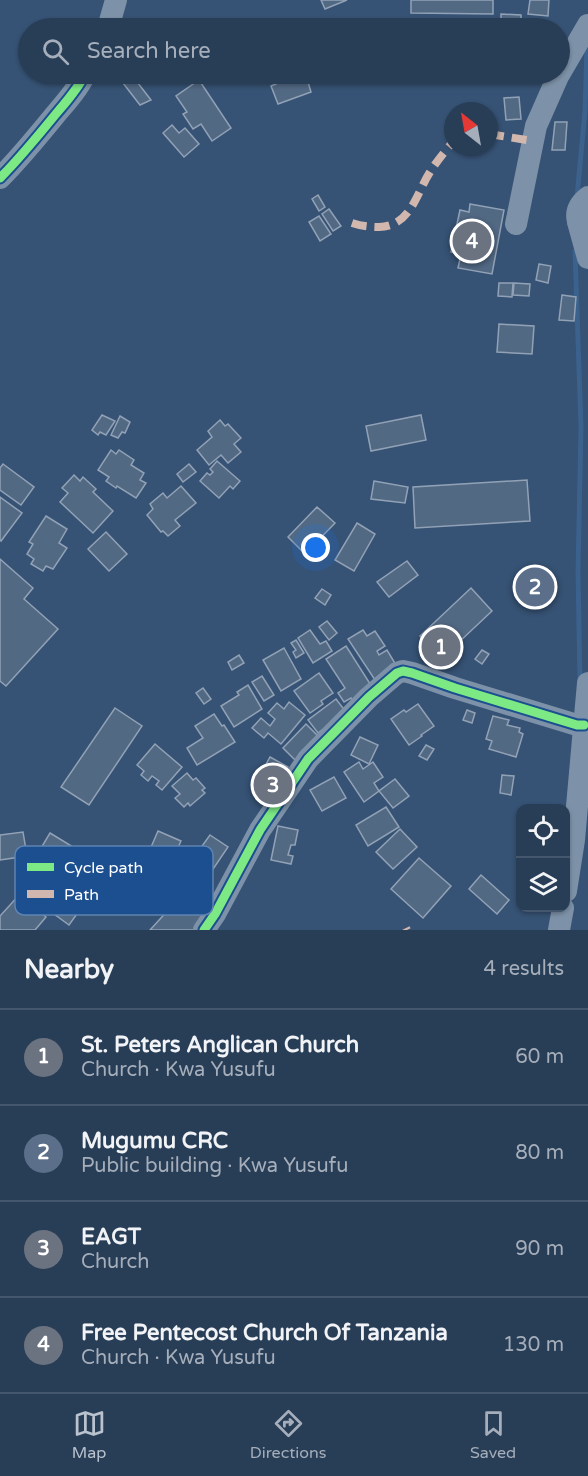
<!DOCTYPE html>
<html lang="en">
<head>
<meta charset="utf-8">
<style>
  :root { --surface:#283e57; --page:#344961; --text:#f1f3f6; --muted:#a5aeba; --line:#44576d; --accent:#b9c2ce }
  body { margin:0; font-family:"Varela Round",sans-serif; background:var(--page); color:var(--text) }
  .controls { position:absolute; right:18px; bottom:18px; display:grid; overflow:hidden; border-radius:12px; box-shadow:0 2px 4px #0004 }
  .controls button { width:54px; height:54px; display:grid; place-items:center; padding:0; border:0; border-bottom:2px solid var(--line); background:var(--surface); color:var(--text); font:30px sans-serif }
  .compass { position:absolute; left:444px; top:102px; width:54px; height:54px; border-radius:50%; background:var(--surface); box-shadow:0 2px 4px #0004; rotate:329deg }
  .you { position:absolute; left:316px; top:548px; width:21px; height:21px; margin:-15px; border:4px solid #fff; border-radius:50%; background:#1a73e8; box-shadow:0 0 0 9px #1a73e833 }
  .badge { display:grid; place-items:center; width:39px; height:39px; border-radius:50%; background:var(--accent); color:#fff; font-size:20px; font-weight:700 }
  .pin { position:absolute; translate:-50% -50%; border:3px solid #fff; box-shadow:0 2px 6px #0006 }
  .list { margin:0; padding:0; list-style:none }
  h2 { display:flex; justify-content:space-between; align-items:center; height:78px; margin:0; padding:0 24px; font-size:26px }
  h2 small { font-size:20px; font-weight:400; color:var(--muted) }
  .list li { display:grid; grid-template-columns:39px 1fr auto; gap:18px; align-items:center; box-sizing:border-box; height:96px; padding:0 24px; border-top:2px solid var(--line) }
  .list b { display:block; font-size:22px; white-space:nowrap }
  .list p { margin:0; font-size:20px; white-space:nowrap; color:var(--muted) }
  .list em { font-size:20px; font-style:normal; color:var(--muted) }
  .icon { flex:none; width:33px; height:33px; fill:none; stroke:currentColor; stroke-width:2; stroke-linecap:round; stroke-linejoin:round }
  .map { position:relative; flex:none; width:588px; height:930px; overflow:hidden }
  .search { position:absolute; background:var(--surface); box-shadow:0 2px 4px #0004; left:18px; right:18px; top:18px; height:66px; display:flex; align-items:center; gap:15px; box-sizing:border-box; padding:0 21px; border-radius:33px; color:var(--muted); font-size:22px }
  .sheet { height:462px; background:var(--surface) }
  nav { display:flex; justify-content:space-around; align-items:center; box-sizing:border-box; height:84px; border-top:2px solid var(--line); background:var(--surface); font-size:16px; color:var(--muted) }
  nav a { display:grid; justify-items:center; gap:3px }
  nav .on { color:var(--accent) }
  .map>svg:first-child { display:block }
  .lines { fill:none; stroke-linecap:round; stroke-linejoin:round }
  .stream { stroke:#3b618d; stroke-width:5 }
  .building { fill:#526984; stroke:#92a2b6; stroke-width:1.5 }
  .minor { stroke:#7d92a8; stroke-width:22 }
  .quiet { stroke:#d1b7ad; stroke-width:8; stroke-dasharray:15 8; stroke-linecap:butt }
  .cycleway-casing { stroke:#1b4f8f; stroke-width:13 }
  .cycleway { stroke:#7ce984; stroke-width:9 }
  .key { fill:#1b4f8f; stroke:#5f84b1; stroke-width:1.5 }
  .key-label { font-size:16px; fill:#fff }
</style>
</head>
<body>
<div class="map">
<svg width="588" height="930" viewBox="0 0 588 930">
  <rect width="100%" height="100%" fill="#365274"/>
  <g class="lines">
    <g class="stream">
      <path d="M577,197L585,111L587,44"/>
      <path d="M575,251L581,427L578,572L580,682"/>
    </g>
  </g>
  <g class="building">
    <path d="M321,0H347L325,9Z"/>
    <path d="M411,0H493V14L411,13Z"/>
    <path d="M530,0H549L548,16L528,14Z"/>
    <path d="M501,14L521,15V27H501Z"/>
    <path d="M227,19L233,28H212Z"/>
    <path d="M116,74H131L151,100L140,105Z"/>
    <path d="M272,74H316L318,78L308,82L311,92L278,104L271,86L276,84Z"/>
    <path d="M199,80L231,128L212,141L201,124L193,129L183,114L187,112L176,96Z"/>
    <path d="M519,97L521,119L506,120L504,98Z"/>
    <path d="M555,122H567L565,150H552Z"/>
    <path d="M172,125L179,133L185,128L199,144L184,157L163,133Z"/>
    <path d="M318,195L325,207L319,211L312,199Z"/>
    <path d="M470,204L504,210L492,274L458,268L461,254L451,252L460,210L469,212Z"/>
    <path d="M329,209L341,226L333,231L322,214Z"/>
    <path d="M319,216L331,234L320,241L309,222Z"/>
    <path d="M539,264L551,266L548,283L536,280Z"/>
    <path d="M499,283H513L512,297L498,296Z"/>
    <path d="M514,283L530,284L529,296L513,295Z"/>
    <path d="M562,295L576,297L574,321L559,320Z"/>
    <path d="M499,324L534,326L532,354L497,352Z"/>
    <path d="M102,415L115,421L106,435L100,432L98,435L92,430Z"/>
    <path d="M421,415L426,440L371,451L366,426Z"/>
    <path d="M120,416L130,422L125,433L122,432L118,438L111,435Z"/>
    <path d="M220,420L225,426L228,424L241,438L234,444L241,452L228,463L221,455L209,465L197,450L212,437L208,431Z"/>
    <path d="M111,450L116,454L119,450L134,460L131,465L144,473L140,480L146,483L136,498L117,486L116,488L106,481L109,477L98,470Z"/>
    <path d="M217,461L240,481L233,489L230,486L219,498L200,481L207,473L210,475L213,472L210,469Z"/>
    <path d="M3,464L34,487L21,505L0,490V468Z"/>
    <path d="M189,464L196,472L183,482L177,474Z"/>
    <path d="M74,475L80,481L83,477L96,489L93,492L113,511L93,533L60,502L68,493L62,488Z"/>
    <path d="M527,480L530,521L415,528L413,487Z"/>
    <path d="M374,481L408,487L405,503L371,499Z"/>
    <path d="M181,486L196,503L175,520L180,526L168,536L163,531L161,532L147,515L153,509L150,504L163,493L167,498Z"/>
    <path d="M0,497L22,513L1,541L0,540Z"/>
    <path d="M317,507L335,523L305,554L288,537Z"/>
    <path d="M46,516L67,529L59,543L67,548L53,569L46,566L43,571L31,564L34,559L27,554L33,544L29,542Z"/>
    <path d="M357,523L375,534L354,571L335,560Z"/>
    <path d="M106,532L127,554L109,571L88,549Z"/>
    <path d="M0,559L33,588L24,599L58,629L6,686L0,681Z"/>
    <path d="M407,561L418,575L389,597L377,582Z"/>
    <path d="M471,588L492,611L440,660L420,636Z"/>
    <path d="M322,589L331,595L325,605L315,598Z"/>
    <path d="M327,621L337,633L329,640L319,627Z"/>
    <path d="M310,630L320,644L326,641L332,651L313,663L298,638Z"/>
    <path d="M363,630L367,636L375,631L385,646L377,651L379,655L387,650L396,665L379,686L348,639Z"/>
    <path d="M296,640L304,653L296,658L293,652L296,650L291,643Z"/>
    <path d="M346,646L374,690L354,703L351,698L344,702L338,693L345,688L326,659Z"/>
    <path d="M284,648L301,679L281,691L263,660Z"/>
    <path d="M482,650L489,654L482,664L475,659Z"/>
    <path d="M239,655L244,663L232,670L228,662Z"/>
    <path d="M319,673L333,693L321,701L323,704L310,713L294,691Z"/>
    <path d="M262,676L274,695L264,701L252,682Z"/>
    <path d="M248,685L262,709L234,727L221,706L239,695L237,692Z"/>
    <path d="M203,688L211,699L204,704L196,693Z"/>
    <path d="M336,699L346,712L318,733L308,720Z"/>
    <path d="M289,702L305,715L281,744L268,733L264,738L252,728L261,718L270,726L275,719L268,713L277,703L284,709Z"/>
    <path d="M418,704L434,726L421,735L422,736L409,745L391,719L404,710L406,712Z"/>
    <path d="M115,708L142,726L89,805L61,787Z"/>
    <path d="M467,710L475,713L472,723L463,720Z"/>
    <path d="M214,714L222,726L224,725L235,742L197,765L187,748L203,738L195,726Z"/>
    <path d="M493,716L509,720L507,725L520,728L519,732L523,734L516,757L489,749L492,741L486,739Z"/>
    <path d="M306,724L319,737L296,761L283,748Z"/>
    <path d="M360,737L378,745L369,764L351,755Z"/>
    <path d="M155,744L182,767L162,790L156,785L159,781L152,776L148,781L141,775L144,771L137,765Z"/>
    <path d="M426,745L434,749L427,760L419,756Z"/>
    <path d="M270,757L288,767L272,796L254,786Z"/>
    <path d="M359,762L363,769L373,762L383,777L374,783L379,791L364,802L344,772Z"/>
    <path d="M187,773L193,780L196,778L205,788L202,790L205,793L190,806L188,803L184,807L175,798L180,794L172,786Z"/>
    <path d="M502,775L514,776L511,795L500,793Z"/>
    <path d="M334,777L346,798L322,811L310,790Z"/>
    <path d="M395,779L409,796L393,808L379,791Z"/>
    <path d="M386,807L399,827L368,846L356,825Z"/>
    <path d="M278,826L298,830L295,845H291L288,855L293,856L291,864L271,860Z"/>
    <path d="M400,829L417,847L393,869L376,852Z"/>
    <path d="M158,831L181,841L167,871L145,861Z"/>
    <path d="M23,832L27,856L0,860V835Z"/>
    <path d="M50,833L78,850L69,865L62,860L46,885L26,873Z"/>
    <path d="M210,835L228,847L203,884L184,871Z"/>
    <path d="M419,858L451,886L423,918L391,889Z"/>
    <path d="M76,875L95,889L69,925L50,911Z"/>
    <path d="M481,875L509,900L497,914L469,889Z"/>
    <path d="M192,884L216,906L194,930H150Z"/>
    <path d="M20,894L46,917L35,930H0V916Z"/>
  </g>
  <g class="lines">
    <g class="minor">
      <path d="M108,28L116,0"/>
      <path d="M560,73L588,25"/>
      <path d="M0,178C20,158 37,137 55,115C66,102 78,89 85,74"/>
      <path d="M588,197C573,209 574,223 588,234"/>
      <path d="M578,222L588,258"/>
      <path d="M516,224L536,126L559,74"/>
      <path d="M566,891L574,840L588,683"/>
      <path d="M204,930L215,914L260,830L308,759L369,697L397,673L403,671L412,673L455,688L577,725H584"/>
      <path d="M559,930L563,908"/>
    </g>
    <g class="quiet">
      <path d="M489,134L533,141"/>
      <path d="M352,223C361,226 369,227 379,227C411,226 416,194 430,172C437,161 445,151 453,142"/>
      <path d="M406,928L407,930"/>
    </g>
    <g class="cycleway-casing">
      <g id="cycleway">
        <path d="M0,178C20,158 37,137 55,115C66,102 78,89 85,74"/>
        <path d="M204,930L215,914L260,830L308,759L369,697L397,673L403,671L412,673L455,688L577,725H584"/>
      </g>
    </g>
    <use href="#cycleway" class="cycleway"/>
  </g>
  <rect x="15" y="846" width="198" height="69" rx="9" class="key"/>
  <rect x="27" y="863" width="27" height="8" fill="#7ce984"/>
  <rect x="27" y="890" width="27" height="8" fill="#d1b7ad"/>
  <g class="key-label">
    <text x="64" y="873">Cycle path</text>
    <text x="64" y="900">Path</text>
  </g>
</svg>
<div class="controls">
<button><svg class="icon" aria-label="locate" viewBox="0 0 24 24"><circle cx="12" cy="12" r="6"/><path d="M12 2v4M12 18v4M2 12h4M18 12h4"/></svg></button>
<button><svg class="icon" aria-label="layers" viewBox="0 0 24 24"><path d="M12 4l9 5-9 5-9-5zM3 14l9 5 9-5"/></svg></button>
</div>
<svg class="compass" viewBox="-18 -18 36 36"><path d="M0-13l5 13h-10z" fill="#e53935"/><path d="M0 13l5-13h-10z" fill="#a5aeba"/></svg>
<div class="you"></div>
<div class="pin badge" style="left:441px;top:647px;background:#6b7280">1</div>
<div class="pin badge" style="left:535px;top:587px;background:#5c6f8a">2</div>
<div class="pin badge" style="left:273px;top:785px;background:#6b7280">3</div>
<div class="pin badge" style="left:472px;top:241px;background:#6b7280">4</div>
<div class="search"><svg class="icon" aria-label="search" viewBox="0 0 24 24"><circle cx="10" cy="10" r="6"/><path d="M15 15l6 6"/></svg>Search here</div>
</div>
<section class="sheet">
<h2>Nearby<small>4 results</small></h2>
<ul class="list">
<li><span class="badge" style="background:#6b7280">1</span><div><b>St. Peters Anglican Church</b><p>Church · Kwa Yusufu</p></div><em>60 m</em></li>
<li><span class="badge" style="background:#5c6f8a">2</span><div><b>Mugumu CRC</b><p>Public building · Kwa Yusufu</p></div><em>80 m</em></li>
<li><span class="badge" style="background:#6b7280">3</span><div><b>EAGT</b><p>Church</p></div><em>90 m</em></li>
<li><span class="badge" style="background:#6b7280">4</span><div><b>Free Pentecost Church Of Tanzania</b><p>Church · Kwa Yusufu</p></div><em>130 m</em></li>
</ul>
</section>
<nav>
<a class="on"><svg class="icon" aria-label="map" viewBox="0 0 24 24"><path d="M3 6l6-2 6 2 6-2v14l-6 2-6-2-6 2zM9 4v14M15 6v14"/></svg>Map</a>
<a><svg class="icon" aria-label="directions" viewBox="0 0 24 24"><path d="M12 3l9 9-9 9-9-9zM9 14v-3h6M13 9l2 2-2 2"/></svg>Directions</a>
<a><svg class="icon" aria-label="saved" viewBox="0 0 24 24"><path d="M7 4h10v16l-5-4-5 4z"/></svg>Saved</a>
</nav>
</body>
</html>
